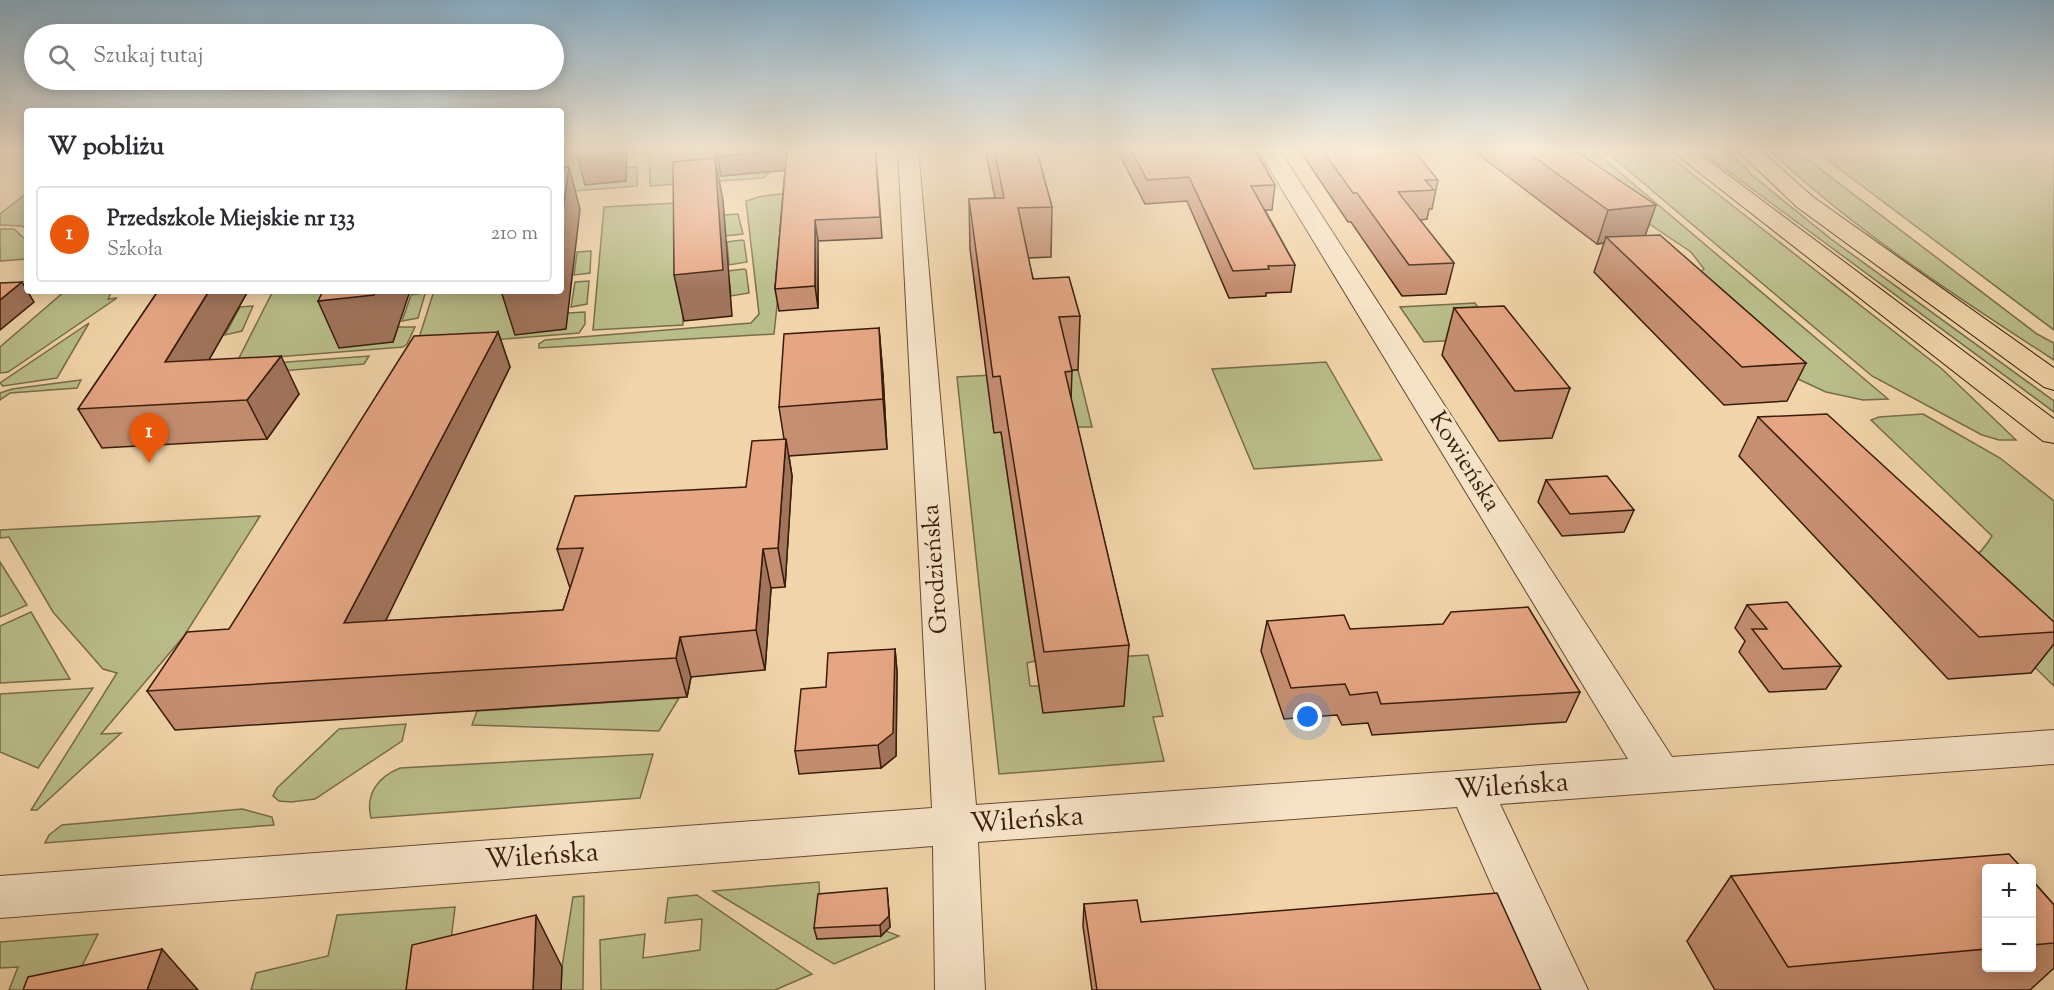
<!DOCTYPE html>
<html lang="pl">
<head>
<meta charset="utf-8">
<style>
  :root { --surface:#fff; --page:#f2f2f3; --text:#2b2b33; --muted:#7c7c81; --line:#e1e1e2; --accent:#ea580c }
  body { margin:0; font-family:"Sorts Mill Goudy",serif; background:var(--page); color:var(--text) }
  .controls { position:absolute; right:18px; bottom:18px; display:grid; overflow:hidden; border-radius:6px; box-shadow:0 3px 15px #0003 }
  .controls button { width:54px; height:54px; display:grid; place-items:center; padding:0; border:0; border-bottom:2px solid var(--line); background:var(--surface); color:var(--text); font:30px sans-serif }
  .you { position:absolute; left:1308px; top:717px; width:21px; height:21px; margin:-15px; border:4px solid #fff; border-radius:50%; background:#1a73e8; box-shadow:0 0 0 9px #1a73e833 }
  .badge { display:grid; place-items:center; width:39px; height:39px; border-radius:50%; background:var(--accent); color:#fff; font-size:20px; font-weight:700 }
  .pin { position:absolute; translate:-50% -50px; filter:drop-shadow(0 2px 3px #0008) }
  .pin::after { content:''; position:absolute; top:32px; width:21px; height:18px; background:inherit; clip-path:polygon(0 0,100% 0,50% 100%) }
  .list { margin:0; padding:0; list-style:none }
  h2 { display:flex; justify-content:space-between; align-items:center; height:78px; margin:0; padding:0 24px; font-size:26px }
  h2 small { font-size:20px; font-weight:400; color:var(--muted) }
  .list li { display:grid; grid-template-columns:39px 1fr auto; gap:18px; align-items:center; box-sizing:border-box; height:96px; margin:0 12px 12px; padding:0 12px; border:2px solid var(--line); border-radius:6px }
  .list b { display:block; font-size:22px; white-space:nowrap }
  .list p { margin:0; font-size:20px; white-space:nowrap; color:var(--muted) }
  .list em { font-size:20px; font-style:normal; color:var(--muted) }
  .icon { flex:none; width:33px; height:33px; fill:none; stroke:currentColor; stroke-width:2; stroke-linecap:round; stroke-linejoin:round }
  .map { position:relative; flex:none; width:2054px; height:990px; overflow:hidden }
  .search { position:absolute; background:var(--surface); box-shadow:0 3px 15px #0003; left:24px; top:24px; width:540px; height:66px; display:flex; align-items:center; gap:15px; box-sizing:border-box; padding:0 21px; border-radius:33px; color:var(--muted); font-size:22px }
  .panel { position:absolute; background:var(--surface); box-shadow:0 3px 15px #0003; left:24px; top:108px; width:540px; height:186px; border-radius:6px }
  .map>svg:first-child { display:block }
  .green { fill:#b9bd89; stroke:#786c4a; stroke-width:1.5 }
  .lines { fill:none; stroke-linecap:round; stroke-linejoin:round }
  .minor-casing { stroke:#664a32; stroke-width:2 }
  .major-casing { stroke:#381c0a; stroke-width:2 }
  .minor { fill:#f6e3c7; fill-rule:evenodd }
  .major { fill:#f1d4a9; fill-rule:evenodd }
  .wall { fill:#c68f72; stroke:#381c0a; stroke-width:1.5 }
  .shaded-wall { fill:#a1745c; stroke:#381c0a; stroke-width:1.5 }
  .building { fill:#e6a684; stroke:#381c0a; stroke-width:1.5 }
  .labels { text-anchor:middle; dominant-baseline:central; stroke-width:6; stroke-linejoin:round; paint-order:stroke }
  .street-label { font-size:24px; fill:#381c0a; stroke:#f6e3c7 }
  .near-street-label { font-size:28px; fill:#381c0a; stroke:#f6e3c7 }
</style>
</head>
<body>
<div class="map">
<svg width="2054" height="990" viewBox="0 0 2054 990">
  <rect width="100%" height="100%" fill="#f1d4a9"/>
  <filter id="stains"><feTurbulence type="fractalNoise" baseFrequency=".00333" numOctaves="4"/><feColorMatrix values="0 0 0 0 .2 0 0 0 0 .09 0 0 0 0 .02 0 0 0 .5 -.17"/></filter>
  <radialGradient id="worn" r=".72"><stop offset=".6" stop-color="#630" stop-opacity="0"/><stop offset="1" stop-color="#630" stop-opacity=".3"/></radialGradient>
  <g class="green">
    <path d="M561,149H589L626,168L637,167V186L561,192Z"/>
    <path d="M649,149H718L771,171L763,178L650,186Z"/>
    <path d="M1550,149H1592L1888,399L1863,400L1826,392L1798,379L1694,278L1704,269L1691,252L1630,211Z"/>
    <path d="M1603,149H1660L1942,369L2016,440H1999L1982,435L1872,376Z"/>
    <path d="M1698,149H1727L1753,176L1831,239L2054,401V412Z"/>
    <path d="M1768,149H1794L2037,334L2054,343V360C1955,296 1854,230 1768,149Z"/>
    <path d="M1813,149H2054V330Z"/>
    <path d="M27,193V229L22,226L0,225V214Z"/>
    <path d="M789,193L774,334L539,348V344L545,340L751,323L759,314L746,201L763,196Z"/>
    <path d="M678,203L682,204L683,325L593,330L604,207Z"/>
    <path d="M738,214L743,234L725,236L723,215Z"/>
    <path d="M0,229H14L27,241V259L0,261Z"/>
    <path d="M742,240L744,241L747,262L729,265L727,242Z"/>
    <path d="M591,251L590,273L574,275L577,252Z"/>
    <path d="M744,269L746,270L749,293L731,296L728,271Z"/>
    <path d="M589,281L587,304L571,307L575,282Z"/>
    <path d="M65,291H112L108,299L117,298L8,372L0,373V347Z"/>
    <path d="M273,291H362L393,342L398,327H415L407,344L403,347L238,360Z"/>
    <path d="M434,291H523L568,313L585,312V324L579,333L419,346L417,344Z"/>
    <path d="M424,293L425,294L418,318L402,321L411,295Z"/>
    <path d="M1475,303L1499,338L1424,342L1400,307Z"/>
    <path d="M253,306L242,331L225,335L240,307Z"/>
    <path d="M89,323L57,378L3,386L0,383Z"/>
    <path d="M369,356L364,364L246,374L260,364Z"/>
    <path d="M1326,362L1382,460L1254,469L1212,369Z"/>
    <path d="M1078,370L1092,427H1070L992,418L994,432H1001L1035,661L1027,663L1030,686H1039L1114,657L1148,655L1163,716L1153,717L1164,761L999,774L957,377Z"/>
    <path d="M81,380L77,388L10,393L0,400V393L12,389Z"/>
    <path d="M1923,414L2000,458L2054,501V686L1938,573C1965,565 1977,561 1992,536L1871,420L1879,417Z"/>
    <path d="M260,516L184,636L101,734L121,733L37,810H31L117,673L103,669L53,612L9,537L0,538V530Z"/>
    <path d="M0,562L27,605L0,617Z"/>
    <path d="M31,612L70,679L0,683V626Z"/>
    <path d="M93,688L38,768L0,752V694Z"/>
    <path d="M679,698L659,731L472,725L477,711Z"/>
    <path d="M406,724L402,741L315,799L291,802L279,801L273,796L277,788L339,729Z"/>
    <path d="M653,754L640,798L371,818C365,794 378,777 400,768Z"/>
    <path d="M242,809L272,817L274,825L45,843L49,835L62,825Z"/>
    <path d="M819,882L820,906L817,939L881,936L886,931L899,936L834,964L713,891Z"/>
    <path d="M697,895L812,974L775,990H601L600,940L645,934L643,958L700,950L702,919L665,923L668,898Z"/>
    <path d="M584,896L583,990H561L562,967L573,897Z"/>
    <path d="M455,907L445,990H251L256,973L328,956L337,915Z"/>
    <path d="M98,934L70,990H9L18,967L0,968V942Z"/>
  </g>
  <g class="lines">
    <g class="minor-casing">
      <path id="minor" d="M898,148H918L976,805L1628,759L1257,148H1278L1672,757L2054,730V764L1500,804L1588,990H1538L1457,807L978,842L985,990H935L933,846L0,918V876L932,808Z"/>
    </g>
    <g class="major-casing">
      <g id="major">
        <path d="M1668,148H1692L2054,419V443L2043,441Z"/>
        <path d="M1735,148H1758L1813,197L2054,368V390L2044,387L1797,207Z"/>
      </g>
    </g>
    <use href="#minor" class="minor"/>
    <use href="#major" class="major"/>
  </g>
  <g class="wall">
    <path d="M717,148H878V153H876L882,238L818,241V308L779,311L775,289L785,170L721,176Z"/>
    <path d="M985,148H1036L1052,207L1051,257L1028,258L1033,279L1080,316L1078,370H1072L1071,400L1129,645L1124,706L1043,713L1001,432L994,433L970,249L969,199L995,198Z"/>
    <path d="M1116,148H1254L1275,185L1272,210H1265L1295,265L1291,292L1266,293V296L1229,298L1187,201L1145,204Z"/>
    <path d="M1298,148H1411L1438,180L1432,209H1429L1427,219L1420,220L1454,263L1446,294L1402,296L1351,222H1348Z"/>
    <path d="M1470,148H1571L1645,235L1806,363L1787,401L1724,405L1594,272L1604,243L1597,244Z"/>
    <path d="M158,291H248L209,360L299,394L267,439L102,448L78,409Z"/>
    <path d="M1454,308L1570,388L1552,438L1499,441L1442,355Z"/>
    <path d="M879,328L883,376L887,449L789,456L792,476L785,587L771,588L765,670L691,677L687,697L175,730L147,691L229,629L498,332L510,367L385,621L563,610L570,588L557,549L746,487L784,439L779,407Z"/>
    <path d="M1758,417L2054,622V644L2031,673L1948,679L1739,456Z"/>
    <path d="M1546,480L1634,510L1624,532L1562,536L1538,502Z"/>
    <path d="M1747,605L1841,666L1826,689L1769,692L1739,652L1745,641L1735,628Z"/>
    <path d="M1267,621L1350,629L1580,692L1566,722L1372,735L1368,723L1342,725L1337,715L1284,719L1261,651Z"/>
    <path d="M895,649L897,672L896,756L881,768L799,774L795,751L826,687Z"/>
    <path d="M1986,868V968H2031V879L2054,905V968L2030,990H1715L1687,941L1731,876Z"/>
    <path d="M888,900L890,927L881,936L817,939L814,928Z"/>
    <path d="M1084,904L1141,922L1541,990H1092L1083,926Z"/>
  </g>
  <g class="shaded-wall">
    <path d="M575,148H627L626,181L585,185Z"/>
    <path d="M787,150L790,170L721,176L717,156Z"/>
    <path d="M715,158L723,200L732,316L684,321L674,275Z"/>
    <path d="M569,167L580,209L566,329L515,335L501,291H561V224Z"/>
    <path d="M1656,205L1644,239L1606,237L1604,243L1597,244L1608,210Z"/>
    <path d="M815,220L818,241V308L815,286Z"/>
    <path d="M22,282L34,302L0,330V300Z"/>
    <path d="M209,291H248L186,400L165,362Z"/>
    <path d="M375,291H410L393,342L339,348L318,301Z"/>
    <path d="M879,328L883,376L887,449L883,399Z"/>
    <path d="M498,332L510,367L365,663L344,623Z"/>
    <path d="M281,356L299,394L267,439L247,400Z"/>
    <path d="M786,439L792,476L785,587L778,548Z"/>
    <path d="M763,549L771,588L765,670L756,630Z"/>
    <path d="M680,637L691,677L687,697L676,658Z"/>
    <path d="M895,649L897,672L896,756L881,768L878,745Z"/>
    <path d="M887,888L890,927L881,936L880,925Z"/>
    <path d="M536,915L562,967L561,990H533Z"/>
    <path d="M162,949L198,990H147Z"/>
  </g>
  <g class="building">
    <path d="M717,148H875L880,217L815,220V286L775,289L787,150L717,156Z"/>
    <path d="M994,148H1036L1052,207L1018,208L1033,279L1069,277L1080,316L1059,317L1072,371L1065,372L1129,645L1044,652L1000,376L993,377L969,199L1004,198Z"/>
    <path d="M1130,148H1254L1275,185L1251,186L1295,265L1268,266L1269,269L1233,271L1189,177L1147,180Z"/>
    <path d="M1321,148H1411L1438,180H1425L1434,190L1398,192L1454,263L1409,265L1357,193H1353Z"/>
    <path d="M1521,148H1571L1656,205L1608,210Z"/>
    <path d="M715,158L723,270L674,275L673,162Z"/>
    <path d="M569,167L561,224V168Z"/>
    <path d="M1660,235L1806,363L1742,367L1606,237Z"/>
    <path d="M22,282L0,300V283Z"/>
    <path d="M158,291H209L165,362L281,356L247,400L78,409Z"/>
    <path d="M323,291H375L374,295L318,301Z"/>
    <path d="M1504,306L1570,388L1515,391L1454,308Z"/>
    <path d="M879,328L883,399L779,407L784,334Z"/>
    <path d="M498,332L344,623L563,610L583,548L557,549L575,496L746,487L752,441L786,439L778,548L763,549L756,630L680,637L676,658L147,691L187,632L229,629L414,336Z"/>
    <path d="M1827,414L2054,622V632L1979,637L1758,417Z"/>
    <path d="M1607,476L1634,510L1570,514L1546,480Z"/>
    <path d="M1787,602L1841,666L1783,669L1752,629H1767L1747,605Z"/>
    <path d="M1528,607L1580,692L1381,704L1377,692L1350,695L1345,684L1291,688L1267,621L1344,615L1350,629L1443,624L1451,612Z"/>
    <path d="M895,649L893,733L878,745L795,751L801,689L826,687L828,653Z"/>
    <path d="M2009,854L2022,868H1986V949L1788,967L1731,876Z"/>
    <path d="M2031,879L2054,905V943L2031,945Z"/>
    <path d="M887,888L889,916L880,925L814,928L818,894Z"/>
    <path d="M1497,893L1541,990H1097L1084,904L1137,900L1141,922Z"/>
    <path d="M536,915L533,990H406L412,945Z"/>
    <path d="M162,949L147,990H23L28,977Z"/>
  </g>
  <linearGradient id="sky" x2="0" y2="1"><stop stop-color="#8ab5d3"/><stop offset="0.52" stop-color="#f9ecd8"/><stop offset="1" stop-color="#f9ecd8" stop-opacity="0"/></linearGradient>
  <rect width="2054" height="287" fill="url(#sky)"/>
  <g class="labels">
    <g class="street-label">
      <text transform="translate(1464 462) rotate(58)">Kowieńska</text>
      <text transform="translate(936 569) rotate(-94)">Grodzieńska</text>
    </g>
    <g class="near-street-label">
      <text transform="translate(1512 787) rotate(-4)">Wileńska</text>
      <text transform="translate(1027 821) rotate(-4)">Wileńska</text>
      <text transform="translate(542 857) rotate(-4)">Wileńska</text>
    </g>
  </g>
  <rect width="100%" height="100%" filter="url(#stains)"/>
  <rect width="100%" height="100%" fill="url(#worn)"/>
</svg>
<div class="controls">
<button>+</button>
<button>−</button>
</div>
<div class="you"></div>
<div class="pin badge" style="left:149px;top:463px">1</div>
<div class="search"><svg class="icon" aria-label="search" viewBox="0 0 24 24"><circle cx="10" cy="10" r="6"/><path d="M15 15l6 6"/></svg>Szukaj tutaj</div>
<section class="panel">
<h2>W pobliżu<small></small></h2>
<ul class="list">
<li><span class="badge">1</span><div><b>Przedszkole Miejskie nr 133</b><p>Szkoła</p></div><em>210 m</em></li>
</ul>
</section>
</div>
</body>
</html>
